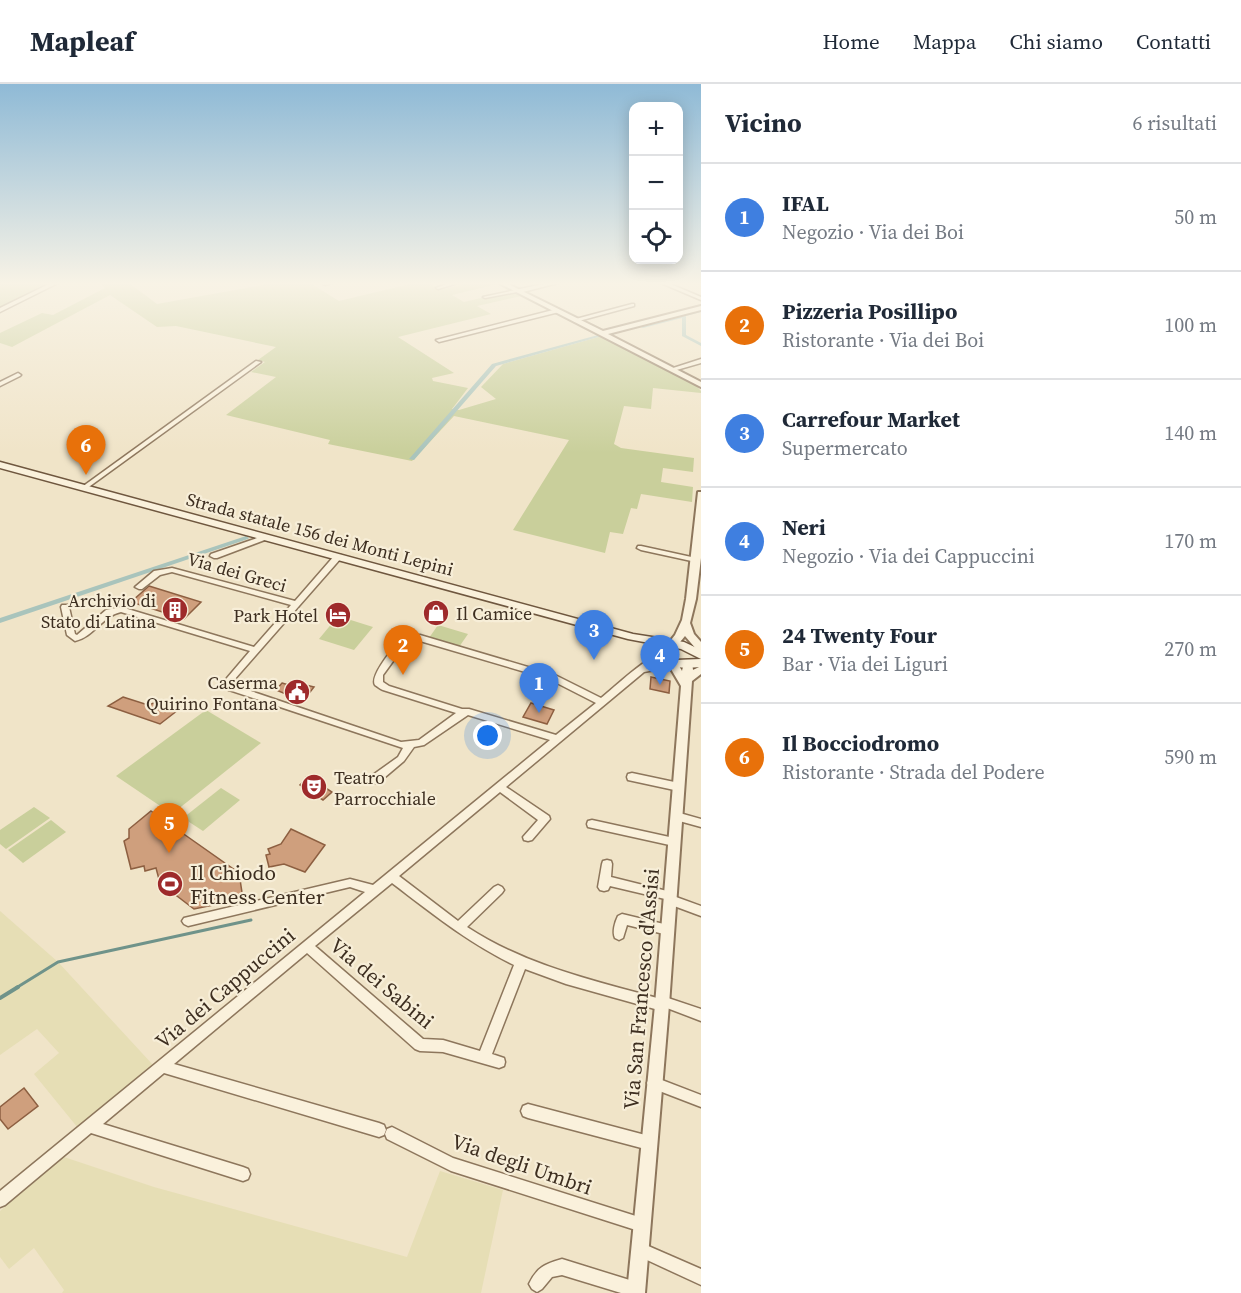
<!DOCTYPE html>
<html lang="it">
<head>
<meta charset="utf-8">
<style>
  :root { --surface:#fff; --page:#f2f2f3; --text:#1f2937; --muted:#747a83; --line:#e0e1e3; --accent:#9e2a2b }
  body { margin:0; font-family:"Source Serif 4",serif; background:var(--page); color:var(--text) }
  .controls { position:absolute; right:18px; top:18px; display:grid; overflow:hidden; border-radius:12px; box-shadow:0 3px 15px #0003 }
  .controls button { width:54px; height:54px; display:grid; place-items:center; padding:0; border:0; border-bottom:2px solid var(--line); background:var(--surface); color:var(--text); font:30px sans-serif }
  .you { position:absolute; left:488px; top:652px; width:21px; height:21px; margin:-15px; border:4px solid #fff; border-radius:50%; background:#1a73e8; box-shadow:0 0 0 9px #1a73e833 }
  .badge { display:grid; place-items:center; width:39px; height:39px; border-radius:50%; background:var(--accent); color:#fff; font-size:20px; font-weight:700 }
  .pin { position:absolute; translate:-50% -50px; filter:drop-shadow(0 2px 3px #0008) }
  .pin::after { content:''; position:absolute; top:32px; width:21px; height:18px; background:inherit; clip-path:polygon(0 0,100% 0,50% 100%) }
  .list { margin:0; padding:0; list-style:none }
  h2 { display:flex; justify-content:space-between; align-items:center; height:78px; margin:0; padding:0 24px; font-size:26px }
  h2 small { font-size:20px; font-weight:400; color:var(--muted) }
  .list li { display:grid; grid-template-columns:39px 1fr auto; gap:18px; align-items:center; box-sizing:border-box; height:108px; padding:0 24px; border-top:2px solid var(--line) }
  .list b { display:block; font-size:22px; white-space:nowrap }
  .list p { margin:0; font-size:20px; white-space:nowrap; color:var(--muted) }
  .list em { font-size:20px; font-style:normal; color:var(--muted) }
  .icon { flex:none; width:33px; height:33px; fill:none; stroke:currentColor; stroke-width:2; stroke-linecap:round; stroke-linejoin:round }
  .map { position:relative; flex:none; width:701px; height:1209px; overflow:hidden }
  header { display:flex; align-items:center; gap:36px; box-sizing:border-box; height:84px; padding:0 30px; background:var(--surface); border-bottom:2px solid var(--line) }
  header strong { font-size:28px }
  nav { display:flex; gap:33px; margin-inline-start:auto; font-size:21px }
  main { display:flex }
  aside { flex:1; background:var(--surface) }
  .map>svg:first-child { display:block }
  .farmland { fill:#e6deb5 }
  .green { fill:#c9cf9b }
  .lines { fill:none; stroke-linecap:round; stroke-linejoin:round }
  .stream-far1 { stroke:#6f938a; stroke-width:3 }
  .stream { stroke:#6f938a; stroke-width:4 }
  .canal { fill:#a9c4bc; fill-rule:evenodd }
  .building { fill:#cf9f7d; stroke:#8d5f41; stroke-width:1.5 }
  .minor-casing { stroke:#8d765c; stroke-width:3 }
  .tertiary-casing { stroke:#8d765c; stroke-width:4 }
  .secondary-casing { stroke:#6f573f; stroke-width:3 }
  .minor { fill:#faf1dc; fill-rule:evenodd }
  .tertiary { fill:#faf1dc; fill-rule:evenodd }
  .secondary { fill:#faf1dc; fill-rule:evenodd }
  .labels { text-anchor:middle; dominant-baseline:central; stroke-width:4.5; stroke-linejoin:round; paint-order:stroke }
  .street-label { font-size:18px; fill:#3d2e20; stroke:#f7eed8 }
  .poi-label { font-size:18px; fill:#3d2e20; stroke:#f7eed8; text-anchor:end }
  .near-poi-label { font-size:21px; fill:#3d2e20; stroke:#f7eed8; text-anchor:start }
  .near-street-label { font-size:21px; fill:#3d2e20; stroke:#f7eed8 }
</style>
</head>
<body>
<header>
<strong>Mapleaf</strong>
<nav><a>Home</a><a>Mappa</a><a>Chi siamo</a><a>Contatti</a></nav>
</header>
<main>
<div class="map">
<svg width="701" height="1209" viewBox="0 0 701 1209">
  <rect width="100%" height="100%" fill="#f0e4c8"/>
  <g class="farmland">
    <path d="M0,827L58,878L153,981L78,1044L34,990L59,969L37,945L0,971Z"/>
    <path d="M64,1073L154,1103L407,1173L440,1087L503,1106L481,1209H62L64,1206L34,1164L9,1185L0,1173V1127Z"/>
  </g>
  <g class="green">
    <path d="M0,199H55L0,226Z"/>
    <path d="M100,199H129L157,220L274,199H310L339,217L414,199H429L440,206L469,199H496L497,200L452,211L464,218L511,207L521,212L477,222L491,230L398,253L454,289L432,294L433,297L468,304L452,325L459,326L496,315L481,303L503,280L602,252L692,297L701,307V309L653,304L651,325L624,322L614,360L621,364L694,374L693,388L663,384L661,398L693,403L692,418L641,410L637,425L631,424L623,450L610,448L605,469L513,446L569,356L454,332L412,377L328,360L330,356L226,331L276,293L251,288L265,278L258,276L276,263L176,242L157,243L110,211L12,263L0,259V249L42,229L53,231L105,204Z"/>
    <path d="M338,532L373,543L354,566L319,555Z"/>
    <path d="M438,541L468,550L459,563L429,554Z"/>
    <path d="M206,626L261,659L172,730L116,692Z"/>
    <path d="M221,704L240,716L203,747L183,734Z"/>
    <path d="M34,723L50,734L6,765L0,760V746Z"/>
    <path d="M51,736L66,748L23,779L8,766Z"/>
  </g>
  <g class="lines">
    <path class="stream-far1" d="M16,904L58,878L251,836"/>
    <path class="stream" d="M0,914L18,903"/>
    <g class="canal">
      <path d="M701,226V228L686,232V251L701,259V262L682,252V234L643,244L641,243Z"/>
      <path d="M598,251L602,252L496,282L414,376L409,375L492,280Z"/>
      <path d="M246,452L249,454L248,455L0,539V534Z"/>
    </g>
  </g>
  <g class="building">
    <path d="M149,502L201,518L184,535L131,518Z"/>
    <path d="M651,593L670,597L669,609L650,605Z"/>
    <path d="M282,599L299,604L302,600L314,603L303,617L276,606Z"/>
    <path d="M123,613L148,621L157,618L170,619L178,626L160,640L108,622Z"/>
    <path d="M531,619L554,626L547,640L523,633Z"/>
    <path d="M309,693L332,708L323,716L300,701Z"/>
    <path d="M151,727L239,789L243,815L194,825L160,799L156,784L145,787L144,782L131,785L124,757L129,754V745Z"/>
    <path d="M291,745L325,761L305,788L284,780L269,783L266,771L270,770L268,765L281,760Z"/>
    <path d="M24,1004L38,1022L8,1045L0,1035V1023Z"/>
  </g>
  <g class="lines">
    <g class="minor-casing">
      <g id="minor">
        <path d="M51,199H58L0,228V224Z"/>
        <path d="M332,199L325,201L323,200V199Z"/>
        <path d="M449,199H458L438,205L436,204Z"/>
        <path d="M548,199H558L519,209L517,208L485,214L483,213Z"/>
        <path d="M661,199H668L701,213V216Z"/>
        <path d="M632,220H634V222L575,238L572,236Z"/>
        <path d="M557,225L559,226V228L439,258L436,256Z"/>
        <path d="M701,275V279L673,287L670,285Z"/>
        <path d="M256,277L261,278L86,405H82V403Z"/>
        <path d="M18,289L21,291L20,292L0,302V298Z"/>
        <path d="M263,452H269L270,454L217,474H214L210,472L211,470Z"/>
        <path d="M638,462H641L696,474L700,476L696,478L641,466L637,464Z"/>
        <path d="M335,471H341L342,473L234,596L233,601L401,658L419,656L456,629L383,606C382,606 375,601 375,601C369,592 395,562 401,554L420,551L555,591L601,614C614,604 651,568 665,569L666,571L653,581L673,577L676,578L677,580L676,582L644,588L506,703L549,732L550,735L532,756L528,757L524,756L523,753L538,736L500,708L399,792L458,837L494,803L498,801L502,803L504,806L502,809L467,843C525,881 591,896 657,914L662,912L701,925V937L667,924L662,927L566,900L525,885L492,970L504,974L505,978L504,982L499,984L443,968L420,967L415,965L307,869L174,980L379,1039L384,1041L386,1046L384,1051L379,1053L164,989L103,1040L243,1083L248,1085L250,1090L248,1095L243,1097L91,1049L5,1121L0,1123V1107L365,808L350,803L188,842L184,840L182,837L184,834L350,795L373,801L550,656L468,631L424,661L414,663L404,677L378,699H370L369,696L370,693L398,673L403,664L226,605L224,599L227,594L250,567L121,528C102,532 94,553 75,557L67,551L61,523L62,521H68L69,523L75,550L77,551L106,526L121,523L254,563L291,521L172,488L160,491L142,505H139L135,503L154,487L172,484L295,517ZM420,557L549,595L596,619L556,651L469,625H462L389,602L383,598V591L407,558ZM392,799C433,830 467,858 514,881L480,967L443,956L423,955L315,862Z"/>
        <path d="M632,689L679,699L683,700L684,703L683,706L679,707L628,696L627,693L628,690Z"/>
        <path d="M676,728L701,735V743L672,735L671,732L672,729Z"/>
        <path d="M592,736L674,754L678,755L679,758L678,761L674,762L588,743L587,740L588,737Z"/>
        <path d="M607,776L611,777L612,780L611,793L675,809L676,813L701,822V832L666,819L665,815L610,802L608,806L604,807L600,806L598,803L602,780L603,777Z"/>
        <path d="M622,830L668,841L672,843L674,846L672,849L668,851L627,841L623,854L619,856L615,854C612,848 615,838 618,832Z"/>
        <path d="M654,993L701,1011V1023L649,1003L647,999L649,995Z"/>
        <path d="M528,1020L649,1052L654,1054L656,1059L654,1064L649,1066L528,1034L523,1032L521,1027L523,1022Z"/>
        <path d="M392,1043L453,1074L642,1134L647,1136L649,1141L647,1146L642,1148L451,1087L387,1055L385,1050L387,1045Z"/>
        <path d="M639,1158L701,1185V1201L634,1170L632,1165L634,1160Z"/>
        <path d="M562,1175L636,1198L641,1201L644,1206L642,1209H621L562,1191L552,1193L542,1205L537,1208L532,1205L529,1200C537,1183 545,1180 562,1175Z"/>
      </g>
    </g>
    <g class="tertiary-casing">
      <g id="tertiary">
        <path d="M499,199H506L603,247L701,222V226L608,250L701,298V303Z"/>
        <path d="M698,408H701V474L696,515L690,539L694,550L701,558V567L697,566L685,552L676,563L672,564L667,561L675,551L682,536L686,515Z"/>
        <path d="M673,577L677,578L682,587L684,578H692L693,586L701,582V590L692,597L669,921L645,1209H627L655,921L681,602L668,580Z"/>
      </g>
    </g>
    <g class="secondary-casing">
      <g id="secondary">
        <path d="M0,378L633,550L684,558L701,566V575L681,565L628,555L0,384Z"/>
        <path d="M661,565L676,576L701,575V583C682,584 667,586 655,569Z"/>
      </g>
    </g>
    <use href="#minor" class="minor"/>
    <use href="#tertiary" class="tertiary"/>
    <use href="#secondary" class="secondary"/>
  </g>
  <linearGradient id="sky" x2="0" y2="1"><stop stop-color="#8fbad6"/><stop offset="0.54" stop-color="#f8f3e6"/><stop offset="1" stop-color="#f8f3e6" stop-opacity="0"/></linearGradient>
  <rect width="701" height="369" fill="url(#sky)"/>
  <defs>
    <g id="building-disc" transform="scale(1.35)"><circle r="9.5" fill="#9e2a2b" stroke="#f7eed8"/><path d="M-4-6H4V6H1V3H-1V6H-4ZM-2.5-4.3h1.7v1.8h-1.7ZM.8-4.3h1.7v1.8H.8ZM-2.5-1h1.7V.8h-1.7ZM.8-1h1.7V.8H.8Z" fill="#fff"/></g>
    <g id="shop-disc" transform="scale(1.35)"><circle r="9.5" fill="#9e2a2b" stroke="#f7eed8"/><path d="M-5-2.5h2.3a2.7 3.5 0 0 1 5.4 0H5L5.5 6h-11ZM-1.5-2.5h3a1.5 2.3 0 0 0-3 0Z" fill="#fff"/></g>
    <g id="hotel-disc" transform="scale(1.35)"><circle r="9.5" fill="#9e2a2b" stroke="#f7eed8"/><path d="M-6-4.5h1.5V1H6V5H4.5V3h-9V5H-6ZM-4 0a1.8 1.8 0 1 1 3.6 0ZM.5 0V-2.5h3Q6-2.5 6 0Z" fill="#fff"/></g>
    <g id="civic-disc" transform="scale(1.35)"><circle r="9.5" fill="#9e2a2b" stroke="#f7eed8"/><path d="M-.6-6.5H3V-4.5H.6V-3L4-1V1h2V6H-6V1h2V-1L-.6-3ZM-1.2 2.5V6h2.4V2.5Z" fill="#fff"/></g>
    <g id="theatre-disc" transform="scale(1.35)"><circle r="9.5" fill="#9e2a2b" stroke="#f7eed8"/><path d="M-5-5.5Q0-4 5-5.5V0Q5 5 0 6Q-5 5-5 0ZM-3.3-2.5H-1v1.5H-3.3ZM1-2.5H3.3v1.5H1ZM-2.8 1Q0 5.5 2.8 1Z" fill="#fff"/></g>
    <g id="stadium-disc" transform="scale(1.35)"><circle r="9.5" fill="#9e2a2b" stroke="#f7eed8"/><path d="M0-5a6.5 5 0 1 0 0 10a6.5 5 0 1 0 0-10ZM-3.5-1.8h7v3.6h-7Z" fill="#fff"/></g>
  </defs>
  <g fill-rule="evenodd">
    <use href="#building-disc" x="175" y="526"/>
    <use href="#shop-disc" x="436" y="529"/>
    <use href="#hotel-disc" x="338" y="531"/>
    <use href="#civic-disc" x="297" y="608"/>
    <use href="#theatre-disc" x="314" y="703"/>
    <use href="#stadium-disc" x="170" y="800"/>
  </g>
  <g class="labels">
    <g class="street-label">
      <text transform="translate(320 450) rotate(15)">Strada statale 156 dei Monti Lepini</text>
      <text transform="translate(237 488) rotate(16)">Via dei Greci</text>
    </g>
    <g class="poi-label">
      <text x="156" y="516">Archivio di<tspan x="156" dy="21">Stato di Latina</tspan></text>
      <text x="456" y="529" text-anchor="start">Il Camice</text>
      <text x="318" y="531">Park Hotel</text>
      <text x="278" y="598">Caserma<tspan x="278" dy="21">Quirino Fontana</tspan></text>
      <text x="334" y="693" text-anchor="start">Teatro<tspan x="334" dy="21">Parrocchiale</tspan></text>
    </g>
    <g class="near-poi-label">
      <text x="190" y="788">Il Chiodo<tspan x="190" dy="24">Fitness Center</tspan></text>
    </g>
    <g class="near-street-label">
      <text transform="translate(382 899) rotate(40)">Via dei Sabini</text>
      <text transform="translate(225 904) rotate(-40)">Via dei Cappuccini</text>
      <text transform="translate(641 905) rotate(-85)">Via San Francesco d'Assisi</text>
      <text transform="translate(522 1080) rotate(19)">Via degli Umbri</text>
    </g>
  </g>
</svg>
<div class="controls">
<button>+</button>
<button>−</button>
<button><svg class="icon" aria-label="locate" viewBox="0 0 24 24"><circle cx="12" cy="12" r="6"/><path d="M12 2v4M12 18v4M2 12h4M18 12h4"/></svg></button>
</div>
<div class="you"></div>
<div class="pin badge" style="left:539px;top:629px;background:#3f7fe0">1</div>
<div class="pin badge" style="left:403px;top:591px;background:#e8710a">2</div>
<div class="pin badge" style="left:594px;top:576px;background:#3f7fe0">3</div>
<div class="pin badge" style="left:660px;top:601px;background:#3f7fe0">4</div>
<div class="pin badge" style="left:169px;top:769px;background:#e8710a">5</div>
<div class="pin badge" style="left:86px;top:391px;background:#e8710a">6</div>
</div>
<aside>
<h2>Vicino<small>6 risultati</small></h2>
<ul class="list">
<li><span class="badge" style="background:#3f7fe0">1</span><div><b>IFAL</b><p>Negozio · Via dei Boi</p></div><em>50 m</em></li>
<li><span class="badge" style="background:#e8710a">2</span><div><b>Pizzeria Posillipo</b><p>Ristorante · Via dei Boi</p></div><em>100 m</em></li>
<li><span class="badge" style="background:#3f7fe0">3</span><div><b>Carrefour Market</b><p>Supermercato</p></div><em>140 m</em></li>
<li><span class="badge" style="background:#3f7fe0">4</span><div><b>Neri</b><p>Negozio · Via dei Cappuccini</p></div><em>170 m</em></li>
<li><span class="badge" style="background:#e8710a">5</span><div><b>24 Twenty Four</b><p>Bar · Via dei Liguri</p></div><em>270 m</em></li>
<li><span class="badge" style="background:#e8710a">6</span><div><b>Il Bocciodromo</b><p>Ristorante · Strada del Podere</p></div><em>590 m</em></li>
</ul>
</aside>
</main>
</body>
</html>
